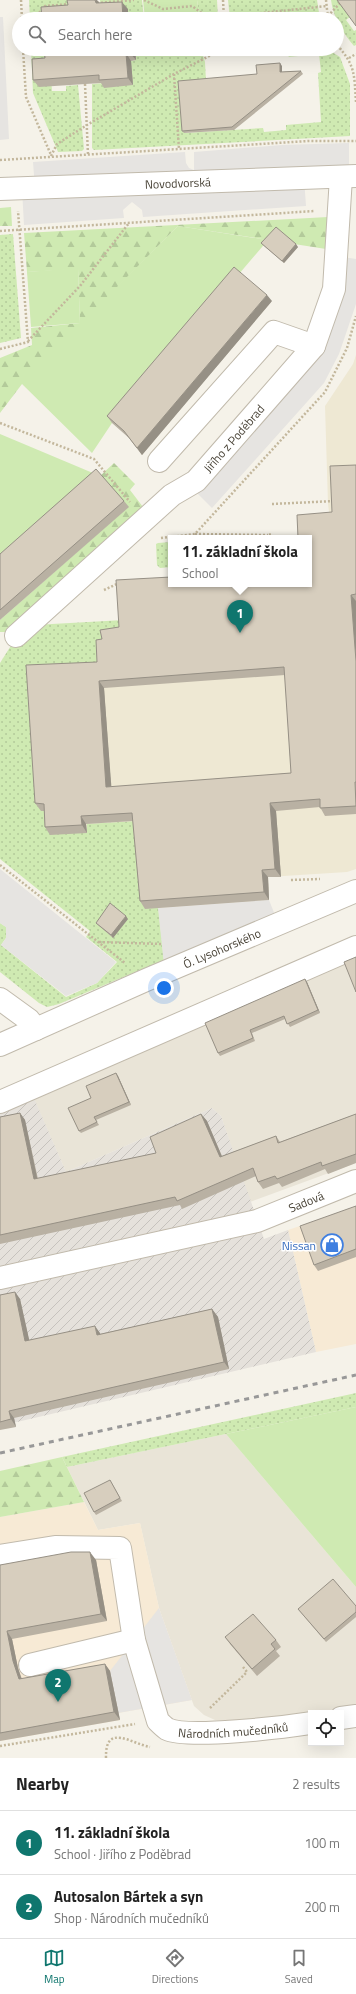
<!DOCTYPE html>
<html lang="en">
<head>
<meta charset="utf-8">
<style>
  :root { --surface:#fff; --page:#f2f2f2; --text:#222; --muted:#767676; --line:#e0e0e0; --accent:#0f766e }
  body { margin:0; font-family:"Titillium Web",sans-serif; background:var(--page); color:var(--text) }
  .controls { position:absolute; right:12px; bottom:12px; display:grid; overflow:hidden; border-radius:0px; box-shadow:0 4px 16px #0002 }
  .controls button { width:36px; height:36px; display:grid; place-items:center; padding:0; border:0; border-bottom:1px solid var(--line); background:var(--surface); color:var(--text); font:20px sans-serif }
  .you { position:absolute; left:164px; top:988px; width:14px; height:14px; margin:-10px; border:3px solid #fff; border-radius:50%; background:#1a73e8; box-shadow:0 0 0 6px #1a73e833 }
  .badge { display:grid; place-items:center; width:26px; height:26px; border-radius:50%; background:var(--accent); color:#fff; font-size:13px; font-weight:700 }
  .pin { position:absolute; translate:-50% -33px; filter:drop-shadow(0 1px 2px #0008) }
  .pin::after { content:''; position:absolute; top:21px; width:14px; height:12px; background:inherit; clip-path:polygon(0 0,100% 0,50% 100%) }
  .popup { position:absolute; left:168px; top:535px; width:144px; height:52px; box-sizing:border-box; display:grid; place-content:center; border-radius:0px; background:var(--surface); filter:drop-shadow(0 1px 3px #0005); font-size:13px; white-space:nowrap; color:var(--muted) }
  .popup b { font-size:15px; color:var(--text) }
  .popup::after { content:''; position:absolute; left:50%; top:100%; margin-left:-8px; border:8px solid transparent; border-top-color:var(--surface) }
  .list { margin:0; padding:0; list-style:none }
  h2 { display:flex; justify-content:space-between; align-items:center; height:52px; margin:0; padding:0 16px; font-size:17px }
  h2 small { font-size:13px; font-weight:400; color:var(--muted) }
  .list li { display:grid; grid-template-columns:26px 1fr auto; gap:12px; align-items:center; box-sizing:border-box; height:64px; padding:0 16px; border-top:1px solid var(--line) }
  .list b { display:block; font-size:15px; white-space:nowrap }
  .list p { margin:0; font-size:13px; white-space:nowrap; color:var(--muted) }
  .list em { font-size:13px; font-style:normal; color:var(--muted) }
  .icon { flex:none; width:22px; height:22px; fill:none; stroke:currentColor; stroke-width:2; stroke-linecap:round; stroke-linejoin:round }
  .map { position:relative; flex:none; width:356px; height:1758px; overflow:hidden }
  .search { position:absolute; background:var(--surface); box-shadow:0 4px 16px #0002; left:12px; right:12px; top:12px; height:44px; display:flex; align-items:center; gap:10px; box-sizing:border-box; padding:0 14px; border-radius:22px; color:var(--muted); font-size:15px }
  .sheet { height:180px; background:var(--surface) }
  nav { display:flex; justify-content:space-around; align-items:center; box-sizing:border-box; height:56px; border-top:1px solid var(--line); background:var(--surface); font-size:11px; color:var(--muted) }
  nav a { display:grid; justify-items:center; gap:2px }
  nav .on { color:var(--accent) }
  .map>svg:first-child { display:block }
  .residential { fill:#e9e4d7 }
  .commercial { fill:#f7ead5 }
  .industrial { fill:url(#industrial-furrows) }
  .education { fill:#eee8d3 }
  .grass { fill:url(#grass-dots) }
  .forest { fill:url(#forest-firs) }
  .green { fill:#cfeab2 }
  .parking { fill:#e6e4e1 }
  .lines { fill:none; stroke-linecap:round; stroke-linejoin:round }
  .minor-casing { stroke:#c1baac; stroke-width:24 }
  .path { stroke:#c3b79c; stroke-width:2.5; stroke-dasharray:2 2; stroke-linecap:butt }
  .minor { stroke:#fff; stroke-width:22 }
  .rail { stroke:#989898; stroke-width:3; stroke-dasharray:5 5; stroke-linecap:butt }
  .wall { fill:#b9b1a3; fill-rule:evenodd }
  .shaded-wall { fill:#969085 }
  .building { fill:#d7cebe; stroke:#969085; fill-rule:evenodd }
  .labels { text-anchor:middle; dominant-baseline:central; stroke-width:3; stroke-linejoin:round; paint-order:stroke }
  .street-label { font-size:12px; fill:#494337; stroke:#fff }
  .shop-label { font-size:12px; fill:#366cbe; stroke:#fff; text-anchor:end }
</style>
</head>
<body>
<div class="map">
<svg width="356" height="1758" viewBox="0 0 356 1758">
  <defs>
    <pattern id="industrial-furrows" width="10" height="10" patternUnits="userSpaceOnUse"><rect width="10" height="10" fill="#e5e1db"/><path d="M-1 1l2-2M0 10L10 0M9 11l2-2" fill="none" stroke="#c6c2bd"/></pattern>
    <pattern id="grass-dots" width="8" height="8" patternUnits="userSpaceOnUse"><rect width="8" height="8" fill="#cfeab2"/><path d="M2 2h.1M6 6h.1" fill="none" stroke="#b3ca9a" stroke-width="1.8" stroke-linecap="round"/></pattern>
    <pattern id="forest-firs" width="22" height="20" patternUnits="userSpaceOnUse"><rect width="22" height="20" fill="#cfeab2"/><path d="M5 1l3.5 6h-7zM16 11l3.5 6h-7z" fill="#b3ca9a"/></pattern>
  </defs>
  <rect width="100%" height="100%" fill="#f5f2e9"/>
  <g class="residential">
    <path d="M356,959V1163L250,1202L221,1116L212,1108L66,1172L34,1099Z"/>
    <path d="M226,1434L356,1587V1705L315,1713L259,1720H215L204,1715L194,1706L159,1608L140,1523L98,1530L67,1467Z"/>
  </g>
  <g class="commercial">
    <path d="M356,1207V1344L316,1352L288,1230Z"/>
    <path d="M84,1502L98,1530L140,1523L159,1608L192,1700L118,1713L120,1720L0,1741V1517Z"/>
  </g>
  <path class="industrial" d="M30,1089L66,1172L212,1108L221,1116L264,1239L288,1230L316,1352L0,1426V1091Z"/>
  <path class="education" d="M356,355V869L347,872L268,877L269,900L158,908L127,918L50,835L103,670L180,584H309V538L330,520L328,504L325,406L353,364Z"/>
  <g class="grass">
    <path d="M29,0H87L47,19H30Z"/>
    <path d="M100,0H142L144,19H128L127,9L101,11Z"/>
    <path d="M197,0H217L218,19H150L199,14Z"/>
    <path d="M228,0H317L320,19H230Z"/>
    <path d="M331,0H347L350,17L346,20L354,31L356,30V45L354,46C343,33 333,17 331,0Z"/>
    <path d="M31,49H49L52,91H66V86L78,85L84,149L82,151L58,152L33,93Z"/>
    <path d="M135,49H201L205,62L206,81L185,133L263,128L264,132L286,130V125L321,122L318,73L321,72L319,54L288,57L295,51L319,49L332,52L340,57L350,84V136L94,150L92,148V84L104,83L131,61L136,60Z"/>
    <path d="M13,234L21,338L0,343V235Z"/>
    <path d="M171,542V567L160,568L157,565L156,544L158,543Z"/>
    <path d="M124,620L49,811L87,833V824L138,821L156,886L164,960L59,1004L47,1007L39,1003L0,972V923L6,927V938L1,945L66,997L97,983L117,962L86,937L90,931L0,859V663L12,644L34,625Z"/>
    <path d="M356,1393V1407L67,1467L62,1457Z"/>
  </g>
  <g class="forest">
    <path d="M11,207L12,226H0V208Z"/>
    <path d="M328,217L326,249L178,226L22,384L0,413V358L32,345L31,328L80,323L78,269L27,272L24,233Z"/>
    <path d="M114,463L135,484L130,490L143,507L140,512L6,632H0V620L128,507L100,476Z"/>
    <path d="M62,1457L84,1502L0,1517V1471Z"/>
  </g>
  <g class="green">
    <path d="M143,0H197L199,14L145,19Z"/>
    <path d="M178,226L268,240L112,423L92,453L21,383Z"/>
    <path d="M78,268L80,323L31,327L27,272Z"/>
    <path d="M0,434L100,476L0,563Z"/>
    <path d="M356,1407V1587L226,1434Z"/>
  </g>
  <g class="parking">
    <path d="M0,17H3L9,139L0,140Z"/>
    <path d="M349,143V176L304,178L306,206L143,217L142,210L132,202L123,210L124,218L24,225L22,189L35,188L33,162L185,152L186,163L189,168L194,170V152L282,145Z"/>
    <path d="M337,256L356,259V304L339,354L324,383L212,508L189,485L314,346Z"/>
    <path d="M0,869L116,962L97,983L66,996L1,945L6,938V927L0,923Z"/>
    <path d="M269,900L279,925L164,965L158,908Z"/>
    <path d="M159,1608L192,1700L118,1713L110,1671Z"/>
  </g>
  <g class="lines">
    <g class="minor-casing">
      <g id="minor">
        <path id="s1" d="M0,189L356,176"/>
        <path d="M159,461L274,332L314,346"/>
        <path id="s2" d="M16,636L172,495L196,481L314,346L334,289L341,177"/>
        <path d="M0,999L29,1020L36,1029"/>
        <path id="s3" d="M0,1045L146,980L356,891"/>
        <path d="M0,1102L356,947"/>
        <path id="s4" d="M0,1278L257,1221L356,1181"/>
        <path id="s5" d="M0,1556L55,1547L120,1548L134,1640L158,1721C161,1724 164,1727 167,1729C188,1739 285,1727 311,1723"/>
        <path d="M30,1665L134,1640"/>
        <path d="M341,1718L356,1716"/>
      </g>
    </g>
    <g class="path">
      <path d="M21,0L22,19"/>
      <path d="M144,0L163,9L192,6L210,19"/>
      <path d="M223,0L224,19"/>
      <path d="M326,0L328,19"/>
      <path d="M97,3L134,0"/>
      <path d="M224,17L327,6"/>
      <path d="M34,19L45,6L70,4"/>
      <path d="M325,19L343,0"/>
      <path d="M337,45C356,66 354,75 356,102"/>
      <path d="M23,49L26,97L51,155"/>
      <path d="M349,58L356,54"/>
      <path d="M174,74L179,149"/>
      <path d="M85,84L88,155"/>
      <path d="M51,156L57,144L87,125L174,74L223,49"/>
      <path d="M0,160L309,141H356"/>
      <path d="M0,231L315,211"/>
      <path d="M28,341L80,286L129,223"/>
      <path d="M0,349L28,342L18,211"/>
      <path d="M0,423L94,459L130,502"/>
      <path d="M272,504L335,501"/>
      <path d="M195,534L268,535"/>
      <path d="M161,538L195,534L325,392L347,348L356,316"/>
      <path d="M268,538V535L272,534"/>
      <path d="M104,590L119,583"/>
      <path d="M0,865L125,963"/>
      <path d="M291,880L320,879"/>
      <path d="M99,942L162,944"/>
      <path d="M210,1708L247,1672L243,1667"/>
      <path d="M0,1746L135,1724"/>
      <path d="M106,1758C105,1722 132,1744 150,1747"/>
    </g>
    <use href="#minor" class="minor"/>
    <path class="rail" d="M0,1453L356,1375"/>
  </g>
  <g class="wall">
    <path d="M44,49H135L136,60L131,61L133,85L104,88L101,83L39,87L33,80L45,58Z"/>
    <path d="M282,66V72L301,71L303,74L234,130L184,133L182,131L257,74Z"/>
    <path d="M261,243L298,247L284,263L263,245Z"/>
    <path d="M272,301L142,455L129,438L112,423L107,416Z"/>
    <path d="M356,465V814L325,816L320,807L276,811L281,877H268L269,900L145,909L140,901L133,821L86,824L87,833L50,835L45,827L44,811H41L35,803L97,662L102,639L119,627L309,584L332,512ZM285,675L291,773L111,787L104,688Z"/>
    <path d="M124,501L129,507L0,620V554Z"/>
    <path d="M128,919L113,938L98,925L96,923Z"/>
    <path d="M305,979L307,982L320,1013L290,1027L285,1019L252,1033L255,1041L220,1056L218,1053Z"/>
    <path d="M116,1073L118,1076L131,1105L96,1120L99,1125L81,1133L79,1131L91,1098Z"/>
    <path d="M20,1113L25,1120L38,1179L156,1153L201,1114L207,1121L222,1156L276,1136L280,1142L356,1114V1163L328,1174L325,1169L282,1187L279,1183L263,1189L258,1182L256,1176L182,1209L180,1205L0,1244V1117Z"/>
    <path d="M356,1206V1257L318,1271L314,1265Z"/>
    <path d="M15,1292L20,1299L29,1340L100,1333V1334L212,1309L218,1317L229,1369L14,1418L16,1427L0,1430V1295Z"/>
    <path d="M110,1480L122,1501L96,1515L94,1512Z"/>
    <path d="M96,1560L107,1621L12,1639L18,1668L22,1679L105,1664L110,1671L120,1720L0,1741V1565Z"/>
    <path d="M356,1606V1617L326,1642L298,1609Z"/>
    <path d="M225,1637L276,1640L281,1647L276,1651L280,1656L257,1676L230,1644Z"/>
  </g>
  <g class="shaded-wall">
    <path d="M95,0H97L101,5L96,3Z"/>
    <path d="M122,2L128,9V19H123Z"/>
    <path d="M130,49H135L136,60L130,53Z"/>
    <path d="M126,53L131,61L133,85L128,78Z"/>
    <path d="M280,63L282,66V75L280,72Z"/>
    <path d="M296,244L298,247L284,263L282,261Z"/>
    <path d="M267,295L272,301L142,455L137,448Z"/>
    <path d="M351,595L356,601V661Z"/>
    <path d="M99,681L104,688L112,795L106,787Z"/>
    <path d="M270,803L276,811L281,877L275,869Z"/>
    <path d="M81,816L86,824L87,833L82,825Z"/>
    <path d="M262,870L268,877L269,900L264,892Z"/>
    <path d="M126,916L128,919L113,938L111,935Z"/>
    <path d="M305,979L307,982L320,1013L318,1010Z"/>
    <path d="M116,1073L118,1076L131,1105L129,1102Z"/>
    <path d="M20,1113L25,1120L39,1187L34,1179Z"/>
    <path d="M201,1114L207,1121L225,1164L220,1157Z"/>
    <path d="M15,1292L20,1299L31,1348L25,1341Z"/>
    <path d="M212,1309L218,1317L229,1369L224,1362Z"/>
    <path d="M95,1326L100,1333L102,1342L97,1335Z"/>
    <path d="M9,1411L14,1418L16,1427L11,1419Z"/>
    <path d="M90,1552L96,1560L107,1621L101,1614Z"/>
    <path d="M7,1631L12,1639L18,1668L24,1687L19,1679L13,1661Z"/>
    <path d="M105,1664L110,1671L120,1720L114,1712Z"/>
  </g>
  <g class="building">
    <path d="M67,0H95L96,3L122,2L123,19H42L41,7L68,5Z"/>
    <path d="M337,0H356V26Z"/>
    <path d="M44,49H130V53H126L128,78L99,80V75L33,80L32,59L45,58Z"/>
    <path d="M280,63V72L301,71L232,127L182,131L178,81L257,74L256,65Z"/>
    <path d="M276,227L296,244L282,261L261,243Z"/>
    <path d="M234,267L267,295L137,448L124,431L107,416Z"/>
    <path d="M356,465V594L351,595L356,661V782H355L356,806L320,808V799L270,803L275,869L262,870L264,892L140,901L132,813L81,816L82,825L45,827L44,804L35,803L26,665L97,662L96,640L102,639L100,630L119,627L116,580L171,577V584H309V538H298L297,515L332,512L330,466ZM284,667L291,773L106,787L99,681Z"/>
    <path d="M96,469L124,501L0,610V554Z"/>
    <path d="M110,903L126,916L111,935L96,923Z"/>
    <path d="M356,957V992L344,962Z"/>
    <path d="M305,979L318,1010L287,1024L284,1016L250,1030L253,1038L218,1053L205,1023Z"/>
    <path d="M116,1073L129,1102L94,1117L97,1122L79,1131L68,1108L91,1098L86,1086Z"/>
    <path d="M20,1113L34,1179L156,1153L150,1137L201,1114L220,1157L276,1136L278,1143L356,1114V1154L322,1166L321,1162L277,1179L275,1176L258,1182L253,1168L177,1201L175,1197L0,1235V1117Z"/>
    <path d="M356,1206V1249L314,1265L300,1226Z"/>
    <path d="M15,1292L25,1341L95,1326L97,1335L212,1309L224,1362L9,1411L11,1419L0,1422V1295Z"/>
    <path d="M110,1480L120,1498L94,1512L84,1493Z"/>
    <path d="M71,1552H90L101,1614L7,1631L13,1661L19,1679L105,1664L114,1712L0,1733V1565Z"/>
    <path d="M333,1579L356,1606V1612L324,1639L298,1609Z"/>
    <path d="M253,1614L276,1640L271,1644L275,1649L252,1669L225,1637Z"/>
  </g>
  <defs>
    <g id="shop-ring" transform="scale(1.15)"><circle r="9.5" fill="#fff" stroke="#3f7fe0" stroke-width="1.5"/><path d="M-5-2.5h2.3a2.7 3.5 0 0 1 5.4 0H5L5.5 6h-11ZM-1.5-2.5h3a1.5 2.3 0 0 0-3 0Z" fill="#3f7fe0"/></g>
  </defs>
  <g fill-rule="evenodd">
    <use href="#shop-ring" x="332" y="1245"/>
  </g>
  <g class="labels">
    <g class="street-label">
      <text stroke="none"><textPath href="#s1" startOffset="178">Novodvorská</textPath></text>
      <text stroke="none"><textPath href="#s2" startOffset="295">Jiřího z Poděbrad</textPath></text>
      <text stroke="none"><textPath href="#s3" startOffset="242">Ó. Lysohorského</textPath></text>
      <text stroke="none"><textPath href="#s4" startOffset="316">Sadová</textPath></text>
      <text stroke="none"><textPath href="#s5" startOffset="377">Národních mučedníků</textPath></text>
    </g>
    <g class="shop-label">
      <text x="316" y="1245">Nissan</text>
    </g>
  </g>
</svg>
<div class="controls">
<button><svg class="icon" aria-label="locate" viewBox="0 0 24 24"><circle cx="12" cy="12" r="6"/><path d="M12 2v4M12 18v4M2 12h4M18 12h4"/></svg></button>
</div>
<div class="you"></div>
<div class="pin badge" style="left:240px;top:633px">1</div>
<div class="popup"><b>11. základní škola</b>School</div>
<div class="pin badge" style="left:58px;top:1702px">2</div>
<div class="search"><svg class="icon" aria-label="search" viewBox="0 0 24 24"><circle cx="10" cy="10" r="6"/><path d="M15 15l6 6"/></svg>Search here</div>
</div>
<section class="sheet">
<h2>Nearby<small>2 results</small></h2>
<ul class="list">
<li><span class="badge">1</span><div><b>11. základní škola</b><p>School · Jiřího z Poděbrad</p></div><em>100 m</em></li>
<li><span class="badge">2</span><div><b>Autosalon Bártek a syn</b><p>Shop · Národních mučedníků</p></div><em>200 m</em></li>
</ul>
</section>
<nav>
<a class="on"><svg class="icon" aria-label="map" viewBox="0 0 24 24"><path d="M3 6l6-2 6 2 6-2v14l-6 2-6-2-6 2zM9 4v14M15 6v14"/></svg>Map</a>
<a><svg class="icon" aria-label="directions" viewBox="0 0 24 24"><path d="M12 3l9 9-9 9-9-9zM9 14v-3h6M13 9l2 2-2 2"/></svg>Directions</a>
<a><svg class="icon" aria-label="saved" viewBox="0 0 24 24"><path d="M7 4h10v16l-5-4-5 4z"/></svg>Saved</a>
</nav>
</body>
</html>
